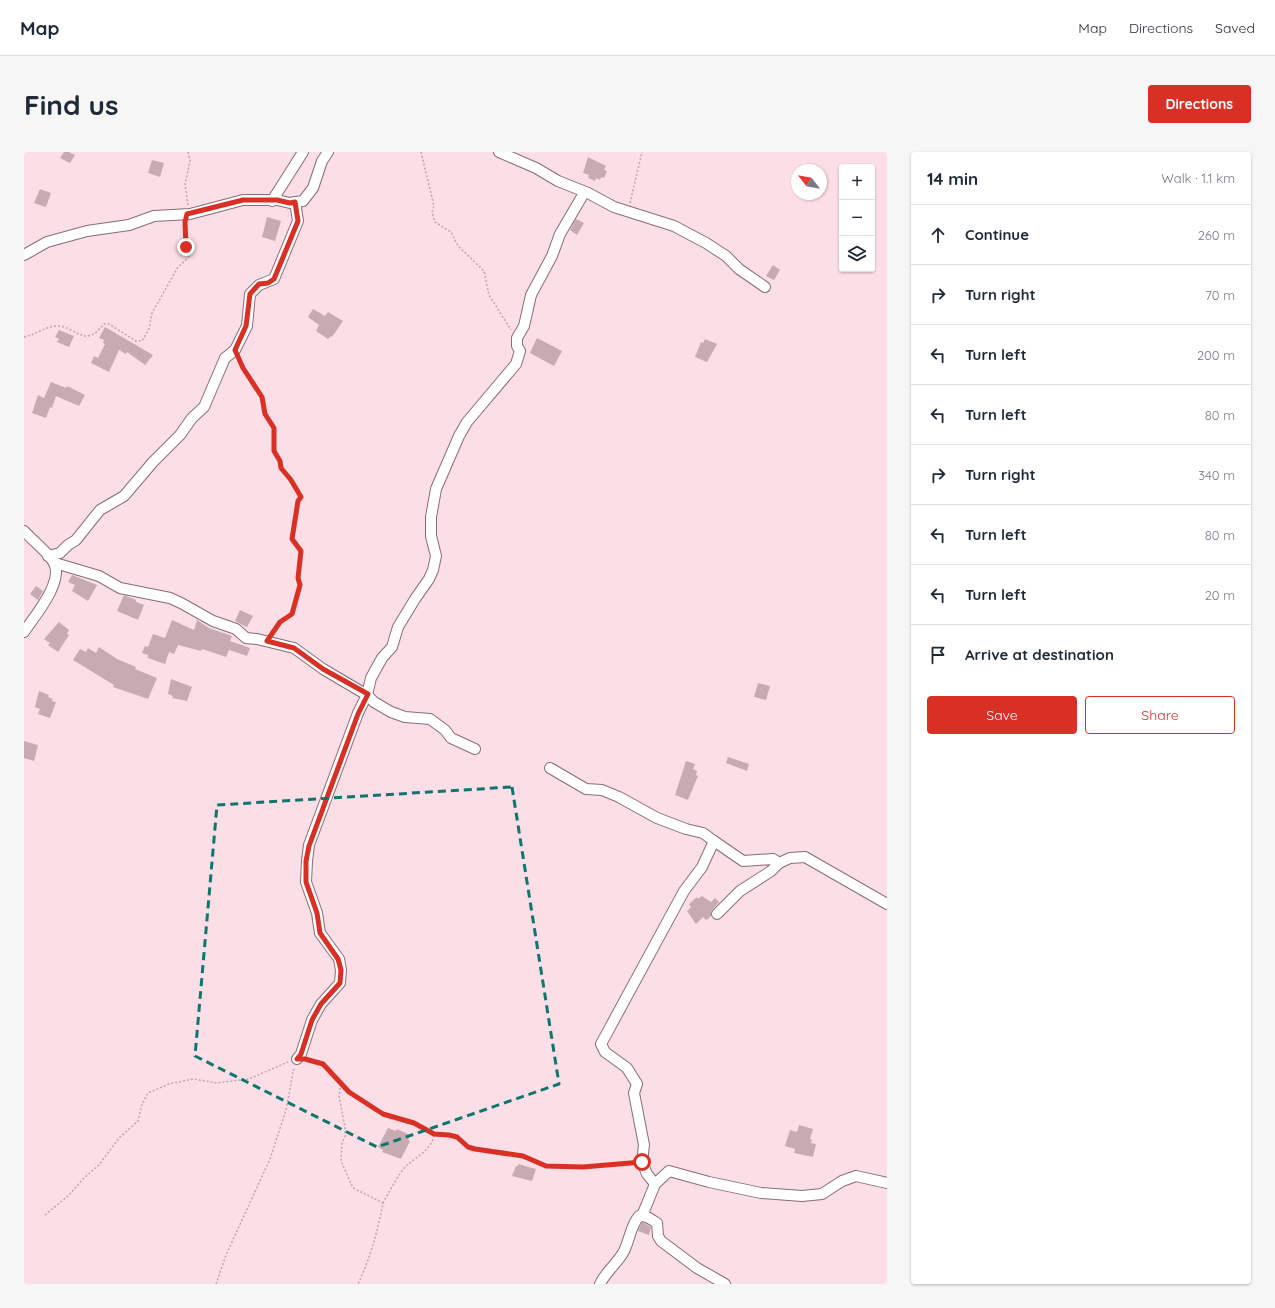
<!DOCTYPE html>
<html lang="en">
<head>
<meta charset="utf-8">
<style>
  :root { --surface:#fff; --page:#f6f6f7; --text:#1f2937; --muted:#747a83; --line:#e0e1e3; --accent:#d93025 }
  body { margin:0; font-family:Quicksand,sans-serif; background:var(--page); color:var(--text) }
  .controls { position:absolute; right:12px; top:12px; display:grid; overflow:hidden; border-radius:4px; box-shadow:0 1px 3px #0004 }
  .controls button { width:36px; height:36px; display:grid; place-items:center; padding:0; border:0; border-bottom:1px solid var(--line); background:var(--surface); color:var(--text); font:20px sans-serif }
  .compass { position:absolute; left:767px; top:12px; width:36px; height:36px; border-radius:50%; background:var(--surface); box-shadow:0 1px 3px #0004; rotate:301deg }
  .stop { position:absolute; width:12px; height:12px; margin:-9px; border:3px solid #d93025; border-radius:50%; background:#fff }
  .stop.end { background:#d93025; border-color:#fff; box-shadow:0 1px 4px #0008 }
  .list { margin:0; padding:0; list-style:none }
  h2 { display:flex; justify-content:space-between; align-items:center; height:52px; margin:0; padding:0 16px; font-size:17px }
  h2 small { font-size:13px; font-weight:400; color:var(--muted) }
  .list li { display:grid; grid-template-columns:26px 1fr auto; gap:12px; align-items:center; box-sizing:border-box; height:60px; padding:0 16px; border-top:1px solid var(--line) }
  .list b { display:block; font-size:15px; white-space:nowrap }
  .list em { font-size:13px; font-style:normal; color:var(--muted) }
  .actions { display:flex; gap:8px; padding:12px 16px }
  .actions a { flex:1; padding:9px 0; border:1px solid var(--accent); border-radius:4px; text-align:center; font-size:14px; color:var(--accent) }
  .actions .main { background:var(--accent); color:#fff }
  .icon { flex:none; width:22px; height:22px; fill:none; stroke:currentColor; stroke-width:2; stroke-linecap:round; stroke-linejoin:round }
  .map { position:relative; flex:none; width:863px; height:1132px; overflow:hidden; border-radius:4px }
  header { display:flex; align-items:center; gap:24px; box-sizing:border-box; height:56px; padding:0 20px; background:var(--surface); border-bottom:1px solid var(--line) }
  header strong { font-size:19px }
  nav { display:flex; gap:22px; margin-inline-start:auto; font-size:14px }
  .intro { display:flex; align-items:center; justify-content:space-between; box-sizing:border-box; height:96px; padding:0 24px }
  h1 { margin:0; font-size:28px }
  .button { padding:10px 18px; border-radius:4px; background:var(--accent); color:#fff; font-size:14px; font-weight:700 }
  main { display:flex; gap:24px; padding:0 24px }
  aside { flex:1; background:var(--surface); border-radius:4px; box-shadow:0 1px 3px #0004 }
  .map>svg:first-child { display:block }
  .building { fill:#c7abb3 }
  .lines { fill:none; stroke-linecap:round; stroke-linejoin:round }
  .street-casing { stroke:#876d75; stroke-width:12 }
  .path { stroke:#bea6ad; stroke-width:1.5; stroke-dasharray:2 2; stroke-linecap:butt }
  .street { stroke:#fff; stroke-width:10 }
  .route { stroke:#d93025; stroke-width:5 }
  .marked { fill:none; stroke:#0f766e; stroke-width:3; stroke-dasharray:8 5; stroke-linejoin:round }
</style>
</head>
<body>
<header>
<strong>Map</strong>
<nav><a>Map</a><a>Directions</a><a>Saved</a></nav>
</header>
<div class="intro"><h1>Find us</h1><a class="button">Directions</a></div>
<main>
<div class="map">
<svg width="863" height="1132" viewBox="0 0 863 1132">
  <rect width="100%" height="100%" fill="#fcdee6"/>
  <g class="building">
    <path d="M40,0H45L51,3L46,11L36,6Z"/>
    <path d="M564,5L582,14L580,18L583,19L580,26L577,25L576,28L572,26L571,29L564,26L565,23L559,21Z"/>
    <path d="M128,8L140,11L136,25L124,21Z"/>
    <path d="M16,37L27,41L22,55L10,51Z"/>
    <path d="M243,65L257,69L251,89L238,85Z"/>
    <path d="M552,67L560,71L553,83L546,78Z"/>
    <path d="M749,113L756,118L750,128L742,124Z"/>
    <path d="M289,157L301,164L304,160L319,169L308,185L307,184L304,187L292,179L295,173L284,165Z"/>
    <path d="M81,175L129,203L121,213L103,200L102,202L95,198L85,220L67,211L70,204L74,206L81,192L79,191L80,188L75,186Z"/>
    <path d="M35,178L50,184L45,195L33,190L35,187L31,185Z"/>
    <path d="M513,186L538,199L530,214L506,201Z"/>
    <path d="M681,187L693,192L683,210L671,205L677,190L679,191Z"/>
    <path d="M27,230L42,236L43,234L61,243L55,254L32,244L28,256L26,255L22,266L8,261L14,243L20,246Z"/>
    <path d="M48,423L73,433L64,449L48,439L51,433L44,430Z"/>
    <path d="M12,434L19,439L14,448L6,442Z"/>
    <path d="M100,443L112,448V450L120,453L114,468L93,459Z"/>
    <path d="M216,458L229,464L223,475L211,469Z"/>
    <path d="M148,468L170,478L173,468L185,476L208,484L206,489L226,496L223,504L205,498L202,505L178,497L177,499L154,493L150,502L145,500L141,512L124,506V503L118,501L121,494L124,495L129,482L141,486Z"/>
    <path d="M35,470L45,478L43,482L45,483L34,500L24,493L26,491L20,487Z"/>
    <path d="M75,495L93,507L112,515L111,517L133,526L124,547L89,535L90,533L49,508L56,497L62,500L64,496L72,501Z"/>
    <path d="M147,527L168,535L163,549L148,546L149,544L144,542Z"/>
    <path d="M734,531L746,534L742,548L730,545Z"/>
    <path d="M15,539L25,543L24,545L29,547L28,549L32,550L26,566L14,562L16,557L11,555Z"/>
    <path d="M0,589L14,593L10,609L0,606Z"/>
    <path d="M704,605L725,612L723,619L702,611Z"/>
    <path d="M662,609L671,612L669,617L673,619L672,623L674,624L664,648L651,643Z"/>
    <path d="M678,744L687,750L691,746L695,750L688,758L687,764L684,767L682,768L679,765L672,772L663,759L667,755L665,752L673,745L674,747Z"/>
    <path d="M775,973L789,977L786,987L788,988L787,991L792,992L789,1005L770,1001L771,997L761,994L766,978L773,980Z"/>
    <path d="M364,976L372,979L373,977L386,983L384,988L386,989L377,1007L358,1000L359,998L354,995Z"/>
    <path d="M494,1012L512,1017L508,1029L488,1024L492,1014H494Z"/>
    <path d="M618,1070L627,1075L625,1083L614,1079Z"/>
  </g>
  <g class="lines">
    <g class="street-casing">
      <g id="street">
        <path d="M475,0L512,16L534,29L564,41L590,55L650,74L682,91L702,104L715,117L741,135"/>
        <path d="M248,49L279,0"/>
        <path d="M0,103L23,90L63,79L105,73L130,64L166,62L219,48H253L266,51L279,49L289,36L298,9L304,0"/>
        <path d="M0,379C8,388 25,401 30,411C40,430 10,465 0,480"/>
        <path d="M24,404L36,401L44,393L52,388L76,358L100,344L129,310L156,283L168,266L180,255L201,206L211,198L223,174L226,142L235,133L250,127L274,69L271,50"/>
        <path d="M31,411L75,424L96,436L146,446L157,451L189,469L212,477L222,486L233,487L270,496L299,517L343,543L350,550L367,560L381,565L406,567L421,578L427,586L451,597"/>
        <path d="M526,616L562,637L578,638L595,645L633,666L662,677L679,681L690,689"/>
        <path d="M755,711L766,706L781,705L863,752"/>
        <path d="M273,907L277,902L288,868L297,852L316,831L317,818L315,807L296,781L293,761L282,730L283,709L285,693L334,561L343,543L347,526L358,506L368,495L374,475L391,447L405,427L409,418L412,404L407,384V365L412,337L435,284L443,270L492,212L496,199L493,194V186L500,174L507,143L528,104L536,82L560,41H564"/>
        <path d="M631,1032L623,1022L618,1010L620,993L610,941L613,932L603,916L581,900L577,892L660,739L678,715L690,689L719,709L749,707L755,711L747,719L716,739L693,762"/>
        <path d="M618,1064L631,1032L645,1019L685,1030L737,1041L778,1044L798,1042L818,1029L832,1024L863,1031"/>
        <path d="M576,1132C582,1119 594,1111 600,1099C606,1087 606,1075 615,1064C622,1063 627,1067 633,1071L634,1084L637,1089L673,1116L701,1132"/>
      </g>
    </g>
    <g class="path">
      <path d="M397,0L410,54L408,60L411,70L427,80L434,94L460,119L465,143L487,178"/>
      <path d="M606,51L618,0"/>
      <path d="M164,53L161,32L166,9L164,0"/>
      <path d="M0,185C11,183 20,175 33,174C47,173 58,191 71,181C74,179 77,175 80,172H85L112,189H118L125,177L128,161L154,115L165,105L162,97L161,73"/>
      <path d="M214,208L238,245L241,262L250,276V299L256,309L257,316L267,328L277,345L274,349L268,387L277,399L274,426L276,433L271,452L268,462L255,470L248,481"/>
      <path d="M284,908L299,912L325,940L349,956L359,962L390,971L410,982L425,983L433,985L444,995L451,997L499,1004L522,1014L559,1015L608,1011"/>
      <path d="M317,932L315,944L321,975V984L318,991L317,1009L329,1036L359,1051C354,1078 346,1107 334,1132"/>
      <path d="M359,1051C366,1039 373,1024 382,1014C392,1005 409,997 410,982"/>
      <path d="M21,1063L44,1044L60,1026L75,1013L95,986L114,969L118,952L124,941L145,932L169,927L193,931L225,927L264,910"/>
      <path d="M192,1132L202,1103L246,1007L262,958L270,915"/>
    </g>
    <use href="#street" class="street"/>
  </g>
  <g class="lines">
    <path class="route" d="M162,95L161,70L163,62L219,48H253L266,51L271,50L274,69L250,127L244,131L235,132L226,142L222,174L211,198L219,216L238,245L241,262L250,276V299L256,309L257,316L267,328L277,345L274,349L268,387L277,399L274,426L276,433L268,462L256,470L243,489L270,496L299,517L344,542L334,562L285,694L282,709V730L293,761L296,781L314,807L317,818L316,831L297,852L288,868L277,902L273,907H281L299,912L325,940L359,962L390,971L410,982L425,983L433,985L444,995L451,997L499,1004L522,1014L559,1015L618,1010"/>
  </g>
  <path class="marked" d="M488,635L535,932L353,995L171,904L193,653Z"/>
</svg>
<div class="controls">
<button>+</button>
<button>−</button>
<button><svg class="icon" aria-label="layers" viewBox="0 0 24 24"><path d="M12 4l9 5-9 5-9-5zM3 14l9 5 9-5"/></svg></button>
</div>
<svg class="compass" viewBox="-18 -18 36 36"><path d="M0-13l5 13h-10z" fill="#e53935"/><path d="M0 13l5-13h-10z" fill="#747a83"/></svg>
<div class="stop" style="left:618px;top:1010px"></div>
<div class="stop end" style="left:162px;top:95px"></div>
</div>
<aside>
<h2>14 min<small>Walk · 1.1 km</small></h2>
<ul class="list">
<li><svg class="icon" aria-label="ahead" viewBox="0 0 24 24"><path d="M12 20V5M6 11l6-6 6 6"/></svg><div><b>Continue</b></div><em>260 m</em></li>
<li><svg class="icon" aria-label="right" viewBox="0 0 24 24"><path d="M7 20v-9h11M14 6l5 5-5 5"/></svg><div><b>Turn right</b></div><em>70 m</em></li>
<li><svg class="icon" aria-label="left" viewBox="0 0 24 24"><path d="M17 20v-9H6M10 6l-5 5 5 5"/></svg><div><b>Turn left</b></div><em>200 m</em></li>
<li><svg class="icon" aria-label="left" viewBox="0 0 24 24"><path d="M17 20v-9H6M10 6l-5 5 5 5"/></svg><div><b>Turn left</b></div><em>80 m</em></li>
<li><svg class="icon" aria-label="right" viewBox="0 0 24 24"><path d="M7 20v-9h11M14 6l5 5-5 5"/></svg><div><b>Turn right</b></div><em>340 m</em></li>
<li><svg class="icon" aria-label="left" viewBox="0 0 24 24"><path d="M17 20v-9H6M10 6l-5 5 5 5"/></svg><div><b>Turn left</b></div><em>80 m</em></li>
<li><svg class="icon" aria-label="left" viewBox="0 0 24 24"><path d="M17 20v-9H6M10 6l-5 5 5 5"/></svg><div><b>Turn left</b></div><em>20 m</em></li>
<li><svg class="icon" aria-label="arrive" viewBox="0 0 24 24"><path d="M6 21V4h12l-3 4 3 4H6"/></svg><div><b>Arrive at destination</b></div></li>
</ul>
<div class="actions"><a class="main">Save</a><a>Share</a></div>
</aside>
</main>
</body>
</html>
